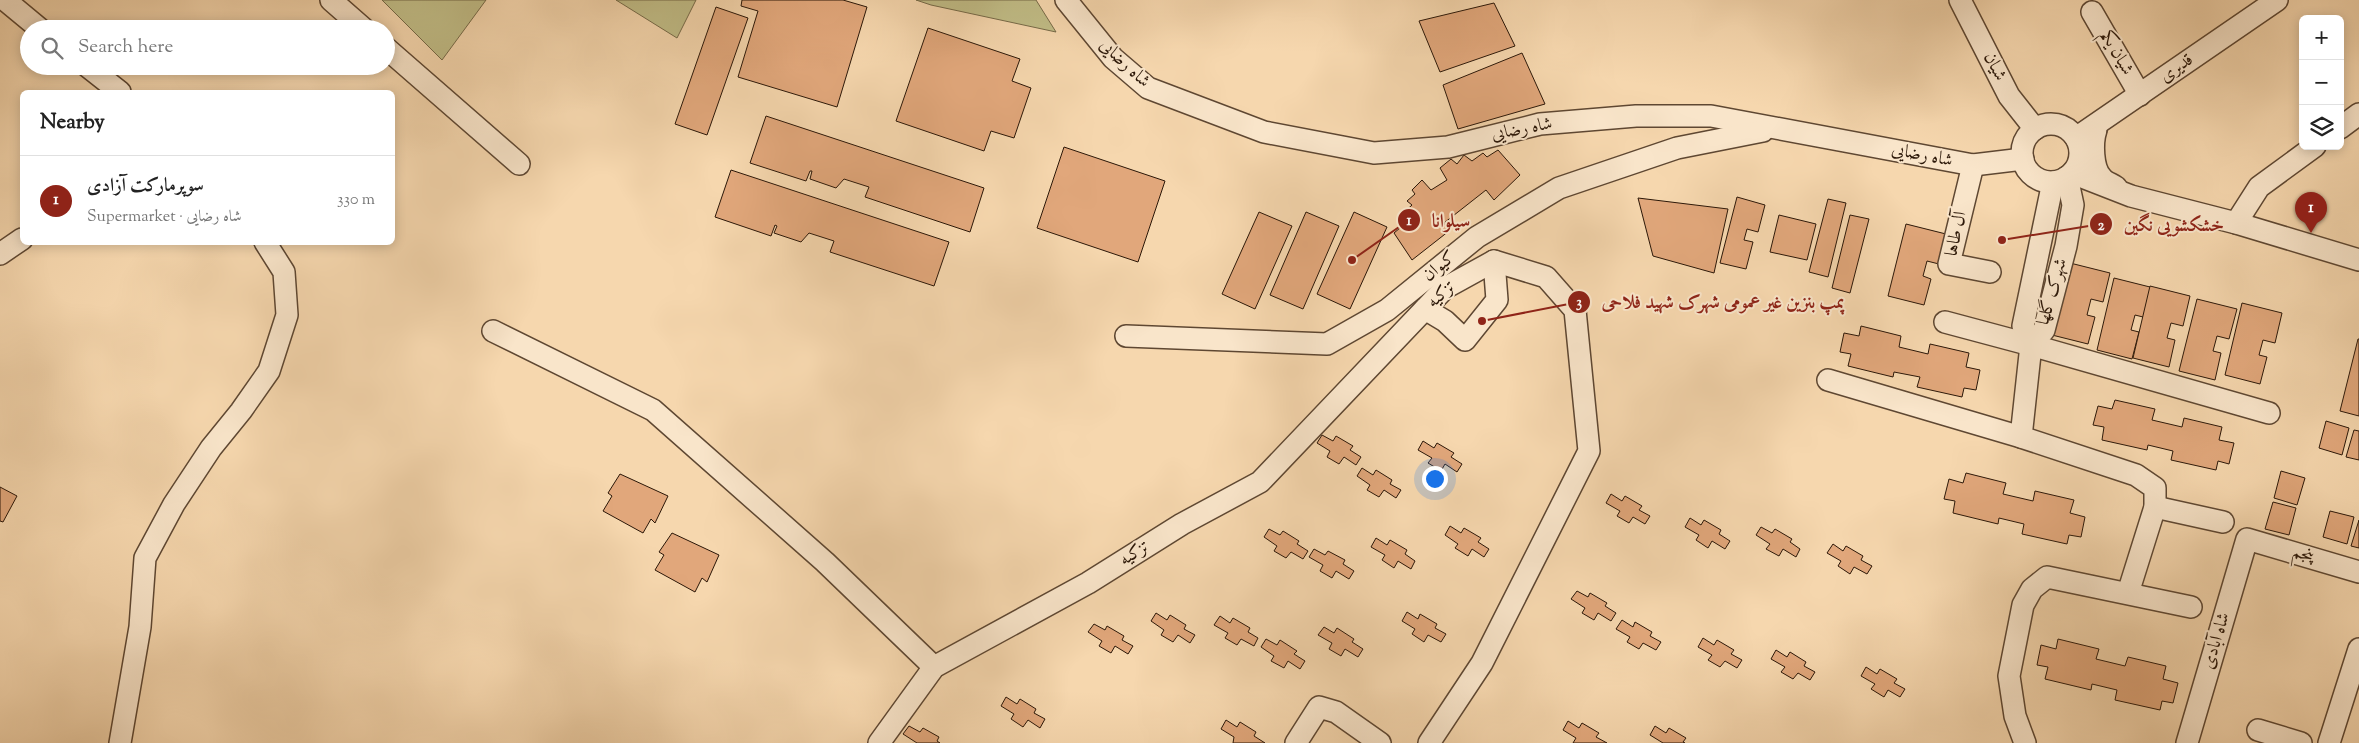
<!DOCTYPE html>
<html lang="en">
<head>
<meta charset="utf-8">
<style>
  :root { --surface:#fff; --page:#f2f2f2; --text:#222; --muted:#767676; --line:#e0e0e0; --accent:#8f2418 }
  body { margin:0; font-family:"Sorts Mill Goudy",Amiri,serif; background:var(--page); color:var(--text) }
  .controls { position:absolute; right:15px; top:15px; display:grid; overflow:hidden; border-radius:8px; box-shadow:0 2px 12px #0003 }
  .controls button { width:45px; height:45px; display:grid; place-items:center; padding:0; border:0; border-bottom:1px solid var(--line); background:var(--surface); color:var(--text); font:25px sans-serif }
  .you { position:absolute; left:1434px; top:478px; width:18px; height:18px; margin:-12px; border:4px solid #fff; border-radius:50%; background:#1a73e8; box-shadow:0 0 0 8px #1a73e833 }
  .badge { display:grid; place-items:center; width:32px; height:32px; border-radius:50%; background:var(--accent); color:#fff; font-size:16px; font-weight:700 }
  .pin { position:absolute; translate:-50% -41px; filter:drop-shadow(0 1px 2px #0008) }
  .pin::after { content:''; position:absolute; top:26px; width:18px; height:15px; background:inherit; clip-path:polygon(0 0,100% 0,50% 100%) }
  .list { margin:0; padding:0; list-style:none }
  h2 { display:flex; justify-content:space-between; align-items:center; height:65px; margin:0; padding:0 20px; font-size:21px }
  h2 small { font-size:16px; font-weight:400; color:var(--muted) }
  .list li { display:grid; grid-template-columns:32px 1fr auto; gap:15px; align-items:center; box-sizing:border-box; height:90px; padding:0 20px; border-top:1px solid var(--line) }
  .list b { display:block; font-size:19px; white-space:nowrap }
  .list p { margin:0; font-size:16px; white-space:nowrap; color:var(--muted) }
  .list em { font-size:16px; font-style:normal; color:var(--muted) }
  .icon { flex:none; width:28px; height:28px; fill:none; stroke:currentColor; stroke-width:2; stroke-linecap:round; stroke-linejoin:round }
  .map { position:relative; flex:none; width:2359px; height:743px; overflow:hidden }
  .search { position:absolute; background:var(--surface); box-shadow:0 2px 12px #0003; left:20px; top:20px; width:375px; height:55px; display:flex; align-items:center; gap:12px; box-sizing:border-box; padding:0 18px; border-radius:28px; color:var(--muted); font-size:19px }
  .panel { position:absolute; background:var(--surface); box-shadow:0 2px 12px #0003; left:20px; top:90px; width:375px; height:155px; border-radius:8px }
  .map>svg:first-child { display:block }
  .green { fill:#c1bd87; stroke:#766a48 }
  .building { fill:#e1a77b; stroke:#2b1708 }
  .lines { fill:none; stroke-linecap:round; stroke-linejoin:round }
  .minor-casing { stroke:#5e4732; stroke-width:24 }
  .minor { stroke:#f9e5ca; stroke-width:21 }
  .labels { text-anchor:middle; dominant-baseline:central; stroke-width:4; stroke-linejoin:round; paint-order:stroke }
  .street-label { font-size:18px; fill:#2b1708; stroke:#f9e5ca }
  .leader { fill:none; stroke:#8f2418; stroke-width:2 }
  .callout-dot { fill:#8f2418; stroke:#f9e5ca; stroke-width:2 }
  .mark-label { font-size:15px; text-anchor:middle; font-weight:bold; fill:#fff }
  .callout-label { font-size:19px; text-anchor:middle; font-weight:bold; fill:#8f2418; stroke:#f9e5ca; stroke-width:4; stroke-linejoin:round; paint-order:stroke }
</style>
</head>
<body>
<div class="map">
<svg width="2359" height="743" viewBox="0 0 2359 743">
  <rect width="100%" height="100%" fill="#f6d7ae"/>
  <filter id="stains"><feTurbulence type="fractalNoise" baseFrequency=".004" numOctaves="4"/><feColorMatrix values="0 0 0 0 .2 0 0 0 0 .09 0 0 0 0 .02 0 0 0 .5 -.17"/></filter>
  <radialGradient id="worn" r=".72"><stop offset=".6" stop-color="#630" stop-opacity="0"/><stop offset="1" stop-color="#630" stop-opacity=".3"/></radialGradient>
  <g class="green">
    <path d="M382,0H486L442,60Z"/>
    <path d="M616,0H696L677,38Z"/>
    <path d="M916,0H1036L1056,32L931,5Z"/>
  </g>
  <g class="building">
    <path d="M742,0H843L867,7L837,107L738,77L758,11L741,6Z"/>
    <path d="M1494,3L1515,46L1440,72L1419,21Z"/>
    <path d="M716,7L748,18L707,135L675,124Z"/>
    <path d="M928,28L1020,59L1012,81L1031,88L1014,138L991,131L984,151L896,121Z"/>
    <path d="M1522,53L1545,104L1458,129L1443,85Z"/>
    <path d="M766,116L984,188L970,232L865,197L869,187L844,179L836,188L810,179L812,171H810L806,181L750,163Z"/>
    <path d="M1064,147L1165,181L1138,262L1037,228Z"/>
    <path d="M1498,150L1520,175L1494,200L1486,190L1444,223L1449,231L1412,260L1394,233L1407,222L1401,215L1412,205L1407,201L1415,194L1412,190L1422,180L1431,190L1447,180L1440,168L1451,159L1457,164L1464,155L1472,161L1483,153L1487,157Z"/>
    <path d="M731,170L949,242L934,286L830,252L834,241L809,233L801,242L774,233L777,226L775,225L771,236L715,217Z"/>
    <path d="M1737,197L1765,205L1758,232L1747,229L1744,240L1753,242L1746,269L1720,263Z"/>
    <path d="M1638,198L1728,209L1714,273L1653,256Z"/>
    <path d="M1828,199L1846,203L1828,277L1809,272Z"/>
    <path d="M1259,212L1292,226L1255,309L1222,294Z"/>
    <path d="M1306,212L1339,226L1303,309L1270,295Z"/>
    <path d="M1354,212L1387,227L1350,309L1317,294Z"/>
    <path d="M1779,215L1816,224L1807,260L1770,252Z"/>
    <path d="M1850,215L1869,219L1850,293L1832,288Z"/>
    <path d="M1906,224L1946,234L1939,264L1927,261L1923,276L1931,279L1924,305L1888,296Z"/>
    <path d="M2070,263L2110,273L2103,302L2091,299L2087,315L2095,317L2088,344L2052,335Z"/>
    <path d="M2114,278L2154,288L2147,318L2135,315L2131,330L2139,332L2132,359L2097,350Z"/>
    <path d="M2150,286L2190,296L2183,326L2171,323L2167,338L2175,340L2169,367L2133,358Z"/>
    <path d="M2197,299L2237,309L2229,339L2217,336L2213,351L2221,353L2215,380L2179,371Z"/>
    <path d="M2242,303L2282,313L2275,343L2263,340L2259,355L2267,357L2260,384L2225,375Z"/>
    <path d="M1861,326L1901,336L1899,347L1928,354L1930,344L1969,353L1966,367L1980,370L1976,390L1964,388L1962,397L1917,387L1920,377L1894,372L1893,377L1848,366L1851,354L1840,352L1844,333L1859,336Z"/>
    <path d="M2358,339H2359V416L2340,411Z"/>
    <path d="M2115,400L2155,409L2152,420L2182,427L2184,418L2222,427L2219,440L2234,443L2229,464L2218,461L2216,470L2171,460L2173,451L2148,445L2147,450L2102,440L2104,427L2093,425L2098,406L2112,409Z"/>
    <path d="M2326,421L2349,428L2342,455L2319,448Z"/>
    <path d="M2354,430L2359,431V460L2346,457Z"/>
    <path d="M1322,435L1333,441L1336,436L1353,446L1350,450L1361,457L1356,465L1344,457L1339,464L1327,457L1330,451L1317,443Z"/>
    <path d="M1423,441L1434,448L1437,443L1454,453L1451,457L1462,464L1457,472L1445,464L1441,471L1428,463L1432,458L1418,450Z"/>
    <path d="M1362,468L1373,475L1376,470L1392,480L1390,484L1401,490L1396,498L1384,490L1379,497L1367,490L1370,485L1357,476Z"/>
    <path d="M2281,471L2305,478L2297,505L2274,498Z"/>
    <path d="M1966,473L2006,483L2003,494L2033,501L2035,491L2074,500L2070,513L2085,517L2081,537L2069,535L2067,544L2022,534L2024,524L1999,518L1998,524L1953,513L1955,501L1944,499L1949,479L1963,483Z"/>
    <path d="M620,474L668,496L655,523L651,519L643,533L603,511L612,496L608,493Z"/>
    <path d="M0,487L17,496L3,522L0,521Z"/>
    <path d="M1611,494L1622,501L1625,496L1642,506L1639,510L1650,516L1645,524L1633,517L1629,523L1617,516L1620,511L1606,503Z"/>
    <path d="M2273,502L2296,508L2289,535L2265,529Z"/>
    <path d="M2330,511L2354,517L2347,544L2323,537Z"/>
    <path d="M1690,518L1701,525L1704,520L1721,530L1719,534L1730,541L1725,549L1712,541L1708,548L1696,540L1699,535L1685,527Z"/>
    <path d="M2359,520V548L2351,546Z"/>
    <path d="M1450,526L1461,533L1464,528L1481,538L1478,542L1489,549L1484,557L1472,549L1468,556L1455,548L1458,544L1445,535Z"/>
    <path d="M1761,527L1772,533L1775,529L1792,539L1790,542L1800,549L1796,557L1783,549L1779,556L1766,549L1770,544L1756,535Z"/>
    <path d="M1269,529L1280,535L1283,531L1299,541L1297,544L1308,551L1303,559L1291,552L1286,558L1274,551L1277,546L1264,537Z"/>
    <path d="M672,533L719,555L707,582L702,578L695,592L655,570L664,555L659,552Z"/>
    <path d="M1376,538L1387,545L1390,540L1407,550L1405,554L1415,561L1411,569L1398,561L1394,568L1382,560L1385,555L1371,547Z"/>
    <path d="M1833,544L1843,551L1846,546L1863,556L1861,560L1872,566L1867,574L1854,567L1850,574L1838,566L1841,561L1827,553Z"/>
    <path d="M1314,549L1325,555L1328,551L1345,560L1343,564L1354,571L1349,579L1336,571L1332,578L1320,571L1323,565L1309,557Z"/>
    <path d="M1577,591L1588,597L1590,593L1607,603L1605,606L1616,613L1611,621L1598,613L1594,620L1582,613L1585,608L1571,599Z"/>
    <path d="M1407,612L1418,619L1420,614L1437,624L1435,628L1446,634L1441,642L1428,635L1424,642L1412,634L1415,629L1402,621Z"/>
    <path d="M1156,613L1167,620L1170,615L1186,625L1184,629L1195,635L1190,643L1178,635L1173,642L1161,635L1164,630L1151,621Z"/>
    <path d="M1220,616L1230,623L1233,618L1250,628L1248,632L1258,638L1254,646L1241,639L1237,645L1225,638L1228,633L1214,625Z"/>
    <path d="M1622,620L1633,627L1635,622L1652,632L1650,636L1661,642L1656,650L1643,643L1639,649L1627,642L1630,637L1616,629Z"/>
    <path d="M1094,624L1105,630L1107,626L1124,636L1122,640L1133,646L1128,654L1115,646L1111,653L1099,646L1102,641L1088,632Z"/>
    <path d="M1324,627L1334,633L1337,628L1354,639L1352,642L1363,649L1358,657L1345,649L1341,656L1329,649L1332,643L1318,635Z"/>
    <path d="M1703,638L1714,645L1717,640L1734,650L1731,654L1742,660L1737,668L1725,661L1720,667L1708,660L1712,655L1698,647Z"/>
    <path d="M1266,639L1277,645L1280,640L1297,651L1294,654L1305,661L1300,669L1288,661L1284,668L1271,661L1274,656L1261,647Z"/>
    <path d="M2058,639L2099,649L2096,659L2125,666L2128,657L2166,666L2163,679L2178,683L2173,703L2162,701L2160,710L2115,700L2117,690L2092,684L2091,690L2045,679L2048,667L2037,665L2041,645L2056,649Z"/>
    <path d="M1776,650L1787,657L1790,652L1806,662L1804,666L1815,672L1810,680L1798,673L1793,679L1781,672L1785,667L1771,659Z"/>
    <path d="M1866,667L1877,674L1880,669L1897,679L1894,683L1905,689L1900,697L1888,690L1884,697L1871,689L1875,684L1861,676Z"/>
    <path d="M1006,697L1017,704L1020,699L1036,709L1034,713L1045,719L1040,728L1028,720L1023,727L1011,719L1014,714L1001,706Z"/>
    <path d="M1226,720L1237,727L1240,722L1256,732L1254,736L1265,743H1233L1234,737L1221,729Z"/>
    <path d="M1568,721L1579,728L1582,723L1599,733L1596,737L1607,743H1573L1576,738L1563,730Z"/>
    <path d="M909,726L920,732L923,728L939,737L937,741L940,743H917L903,734Z"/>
    <path d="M1655,726L1666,733L1669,728L1686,738L1683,742L1685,743H1663L1650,735Z"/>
  </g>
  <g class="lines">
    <g class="minor-casing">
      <g id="minor">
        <path d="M5,0L40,29"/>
        <path d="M331,0L364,29"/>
        <path d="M1066,0L1113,58L1148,88L1264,132L1374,153L1448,147L1540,124L1636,116H1711L1973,165L2023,159"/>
        <path d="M1960,0L2009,96L2035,129"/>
        <path d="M2092,12L2140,95"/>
        <path d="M386,48L519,164"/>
        <path d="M87,66L120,92"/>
        <circle cx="2051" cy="153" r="29"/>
        <path d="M2340,128L2359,114"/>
        <path d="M2096,130C2092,142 2092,168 2102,178C2105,182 2112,184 2116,187"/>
        <path d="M2076,138L2277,0"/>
        <path d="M1973,165L1949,264L1990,272"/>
        <path d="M2072,173L2131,196L2236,223L2359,260"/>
        <path d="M2236,223L2259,187L2315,146"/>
        <path d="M0,254L22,239"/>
        <path d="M1425,309L1445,321L1465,340L1497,300L1494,261"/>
        <path d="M1945,322L2031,345L2269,413"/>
        <path d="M493,331L653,410L825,562L934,667"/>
        <path d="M1126,336L1327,344L1387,310L1477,237L1559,188L1677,148L1763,131"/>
        <path d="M2031,345L2044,330L2066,246L2073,205L2067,177"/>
        <path d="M1828,380L2021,437L2136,475L2155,488V507L2128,593"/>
        <path d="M2021,437L2031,345L2023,326L2053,182"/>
        <path d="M2155,507L2223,522"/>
        <path d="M2258,730L2301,743"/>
        <path d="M120,743L140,627L145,558L174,504L211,448L241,411L269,371L287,315L284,272L265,242"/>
        <path d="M879,743L934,667L1088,583L1182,524L1260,482L1445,288L1494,261L1546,277L1575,310L1589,451L1482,663L1429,743"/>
        <path d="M1296,743L1319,707L1336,712L1380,743"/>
        <path d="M2025,743L2015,716L2009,676L2023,605L2032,589L2047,577L2191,607"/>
        <path d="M2187,743L2247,539L2359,572"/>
        <path d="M2329,743L2359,649"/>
      </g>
    </g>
    <use href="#minor" class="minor"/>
  </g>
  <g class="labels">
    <g class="street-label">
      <text transform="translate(2116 53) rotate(60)">شیان یکم</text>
      <text transform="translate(1124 64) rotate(43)">شاه رضایی</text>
      <text transform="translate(1994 67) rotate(63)">شیان</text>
      <text transform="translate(2177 69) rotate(-35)">قدیری</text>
      <text transform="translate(1522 130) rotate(-11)">شاه رضایی</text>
      <text transform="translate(1922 156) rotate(11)">شاه رضایی</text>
      <text transform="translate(1957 234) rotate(-78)">آل طاها</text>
      <text transform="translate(1440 267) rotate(-39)">کیوان</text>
      <text transform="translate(2053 292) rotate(-74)">شهرک گلها</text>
      <text transform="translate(1442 295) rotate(-41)">تزکیه</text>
      <text transform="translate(1135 554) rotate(-32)">تزکیه</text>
      <text transform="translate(2303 555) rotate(16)">پنجم</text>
      <text transform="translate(2217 641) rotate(-73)">شاه آبادی</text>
    </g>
  </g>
  <path class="leader" d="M1352 260L1409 220M2002 240L2101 224M1482 321L1579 302"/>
  <g class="callout-dot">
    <circle cx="1352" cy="260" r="5"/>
    <circle cx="2002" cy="240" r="5"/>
    <circle cx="1482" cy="321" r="5"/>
    <circle cx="1409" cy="220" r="12"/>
    <circle cx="2101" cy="224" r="12"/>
    <circle cx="1579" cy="302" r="12"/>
  </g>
  <g class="mark-label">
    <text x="1409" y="225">1</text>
    <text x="2101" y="230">2</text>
    <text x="1579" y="307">3</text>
  </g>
  <g class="callout-label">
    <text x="1451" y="227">سیلوانا</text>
    <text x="2174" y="231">خشکشویی نگین</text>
    <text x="1723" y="308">پمپ بنزین غیر عمومی شهرک شهید فلاحی</text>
  </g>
  <rect width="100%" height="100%" filter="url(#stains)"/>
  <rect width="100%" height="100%" fill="url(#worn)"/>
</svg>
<div class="controls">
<button>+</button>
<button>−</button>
<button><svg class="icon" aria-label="layers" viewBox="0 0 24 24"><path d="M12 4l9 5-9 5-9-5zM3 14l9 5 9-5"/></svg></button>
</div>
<div class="you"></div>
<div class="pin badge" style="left:2311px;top:233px">1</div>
<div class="search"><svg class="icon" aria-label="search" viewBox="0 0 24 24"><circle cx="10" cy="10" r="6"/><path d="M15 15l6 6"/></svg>Search here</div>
<section class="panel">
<h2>Nearby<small></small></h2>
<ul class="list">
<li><span class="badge">1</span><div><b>سوپرمارکت آزادی</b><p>Supermarket · شاه رضایی</p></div><em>330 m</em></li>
</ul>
</section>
</div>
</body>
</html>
